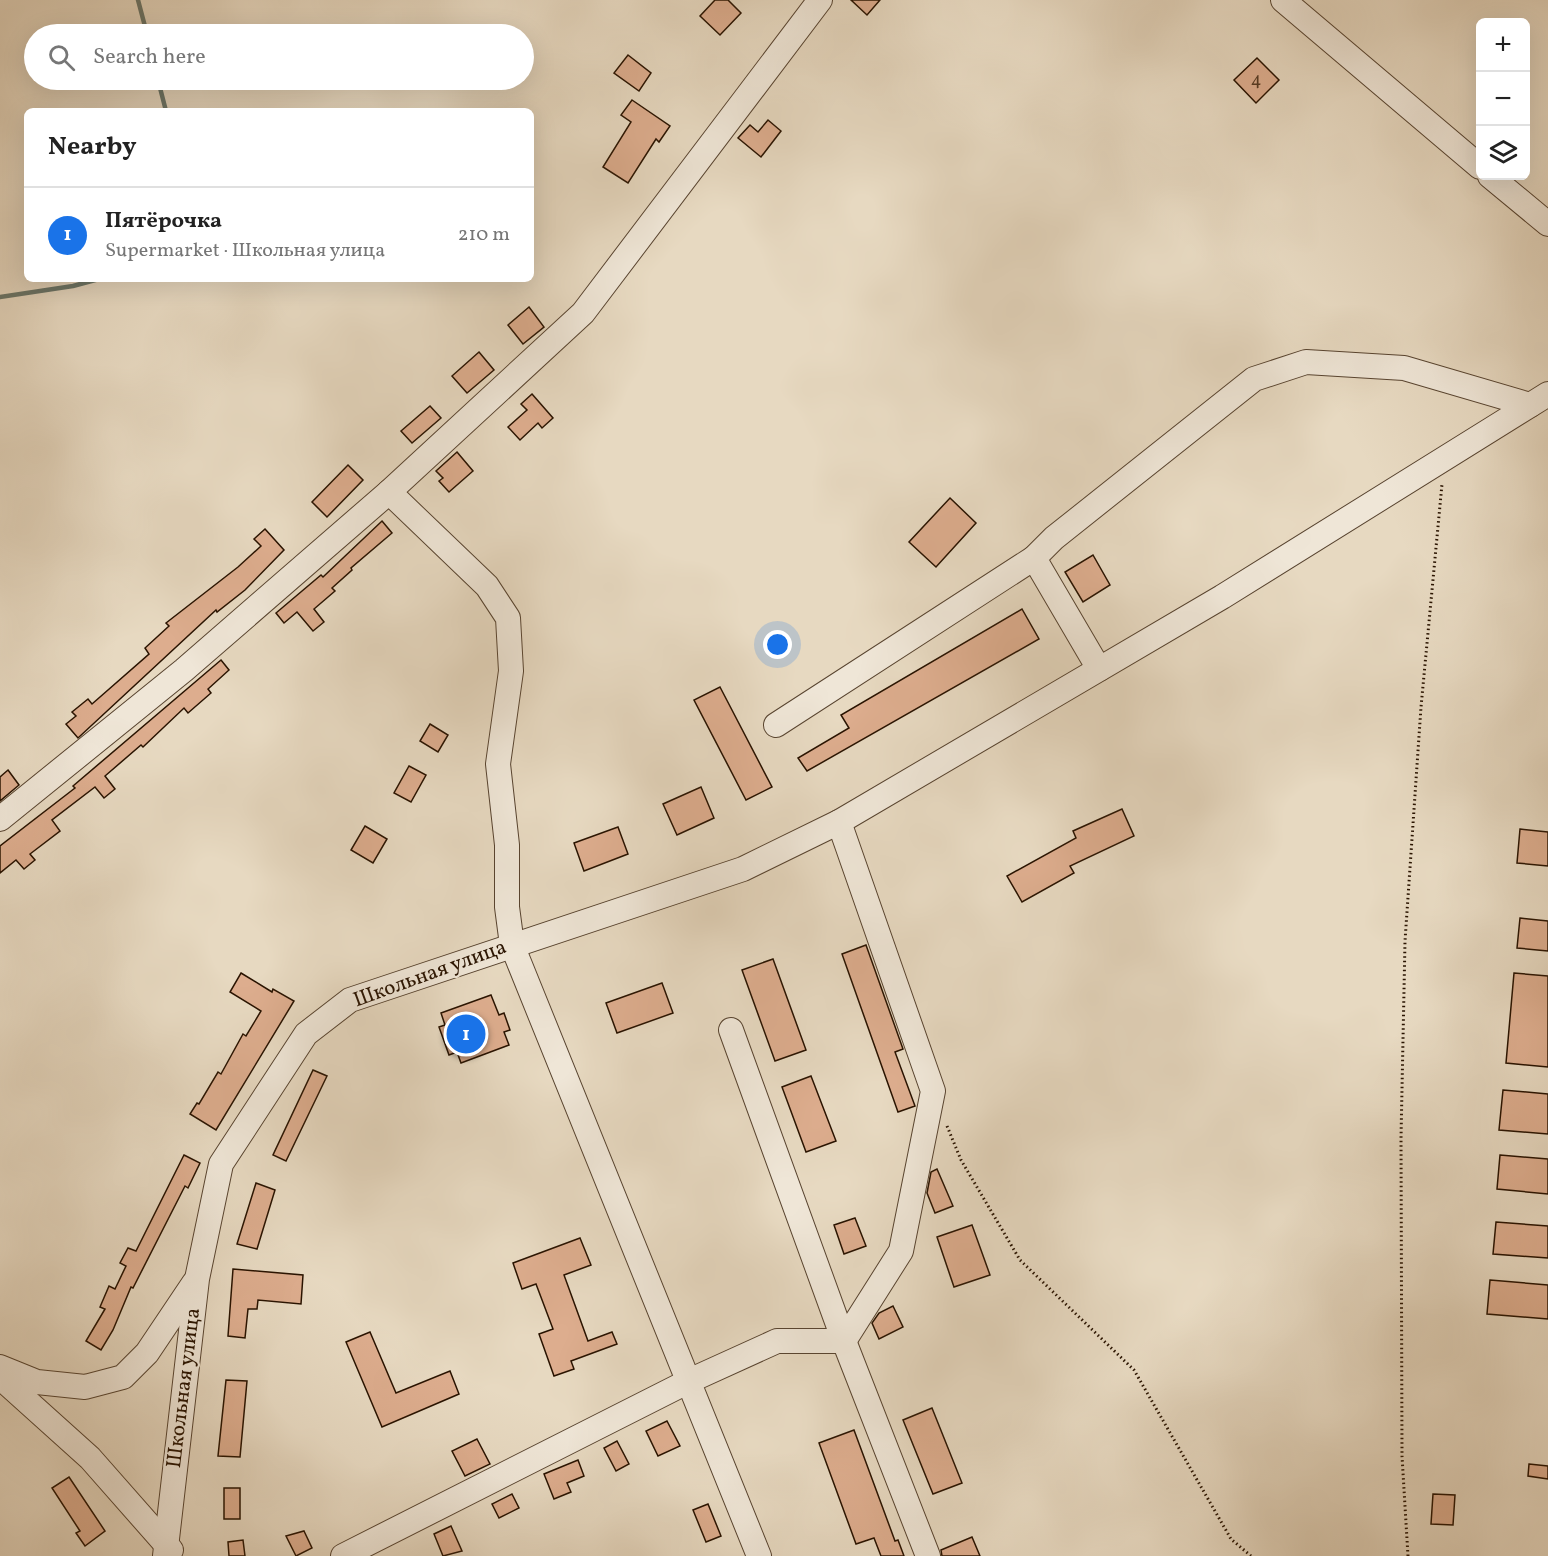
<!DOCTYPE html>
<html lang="en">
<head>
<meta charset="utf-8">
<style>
  :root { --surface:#fff; --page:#f6f6f6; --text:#222; --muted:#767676; --line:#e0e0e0; --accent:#1a73e8 }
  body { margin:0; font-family:Vollkorn,serif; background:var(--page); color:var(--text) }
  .controls { position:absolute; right:18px; top:18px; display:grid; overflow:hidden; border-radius:9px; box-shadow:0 6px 24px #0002 }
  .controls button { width:54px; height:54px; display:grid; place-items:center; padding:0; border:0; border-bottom:2px solid var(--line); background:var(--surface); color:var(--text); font:30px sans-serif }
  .you { position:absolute; left:778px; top:645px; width:21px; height:21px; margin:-15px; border:4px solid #fff; border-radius:50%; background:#1a73e8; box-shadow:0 0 0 9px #1a73e833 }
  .badge { display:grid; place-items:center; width:39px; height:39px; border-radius:50%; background:var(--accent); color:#fff; font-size:20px; font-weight:700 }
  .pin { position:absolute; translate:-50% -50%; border:3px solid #fff; box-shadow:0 2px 6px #0006 }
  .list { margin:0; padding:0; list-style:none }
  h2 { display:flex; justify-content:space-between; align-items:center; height:78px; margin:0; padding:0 24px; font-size:26px }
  h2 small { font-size:20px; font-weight:400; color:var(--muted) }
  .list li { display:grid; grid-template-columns:39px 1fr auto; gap:18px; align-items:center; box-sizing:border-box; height:96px; padding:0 24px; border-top:2px solid var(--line) }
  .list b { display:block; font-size:22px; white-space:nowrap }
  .list p { margin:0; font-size:20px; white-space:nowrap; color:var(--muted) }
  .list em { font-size:20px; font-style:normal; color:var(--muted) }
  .icon { flex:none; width:33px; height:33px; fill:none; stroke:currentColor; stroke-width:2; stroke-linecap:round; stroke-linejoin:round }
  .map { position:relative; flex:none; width:1548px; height:1556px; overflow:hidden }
  .search { position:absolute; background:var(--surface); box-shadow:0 6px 24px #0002; left:24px; top:24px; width:510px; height:66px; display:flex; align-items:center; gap:15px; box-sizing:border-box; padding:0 21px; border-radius:33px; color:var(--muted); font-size:22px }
  .panel { position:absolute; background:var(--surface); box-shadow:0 6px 24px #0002; left:24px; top:108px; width:510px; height:174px; border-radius:9px }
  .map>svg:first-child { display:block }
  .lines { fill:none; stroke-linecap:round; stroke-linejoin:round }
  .stream { stroke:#6b776b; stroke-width:4.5 }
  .building { fill:#ddad8e; stroke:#291300; stroke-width:1.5 }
  .minor-casing { stroke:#584430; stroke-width:26 }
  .path { stroke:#291300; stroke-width:3; stroke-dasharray:1.5 3; stroke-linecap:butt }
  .minor { stroke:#efe6d7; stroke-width:24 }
  .labels { text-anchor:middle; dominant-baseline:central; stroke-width:4.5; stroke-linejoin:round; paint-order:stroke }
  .number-label { font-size:18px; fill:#563a24 }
  .street-label { font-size:21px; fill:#291300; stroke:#efe6d7 }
</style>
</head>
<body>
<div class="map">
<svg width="1548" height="1556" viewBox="0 0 1548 1556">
  <rect width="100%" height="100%" fill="#e7d9c1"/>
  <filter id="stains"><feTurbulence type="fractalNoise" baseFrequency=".00333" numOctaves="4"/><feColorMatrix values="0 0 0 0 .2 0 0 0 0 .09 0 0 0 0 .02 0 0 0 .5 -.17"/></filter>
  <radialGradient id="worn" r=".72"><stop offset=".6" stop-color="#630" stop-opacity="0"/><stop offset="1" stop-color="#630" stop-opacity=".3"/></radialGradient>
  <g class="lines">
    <g class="stream">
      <path d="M138,0L147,34"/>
      <path d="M158,80L166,111"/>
      <path d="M0,297L73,286L99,279"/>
    </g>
  </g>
  <g class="building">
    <path d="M715,0H728L741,13L720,35L700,16Z"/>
    <path d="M851,0H880L867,15Z"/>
    <path d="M628,55L651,73L639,91L614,73Z"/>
    <path d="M1257,58L1279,80L1256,103L1234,80Z"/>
    <path d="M632,100L670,126L659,142L656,139L628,183L603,167L631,122L621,115Z"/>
    <path d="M768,120L781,131L761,157L738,138L750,125L758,132Z"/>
    <path d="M529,307L544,327L523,344L508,325Z"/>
    <path d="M479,352L494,370L467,393L452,376Z"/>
    <path d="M532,394L553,418L542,428L538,423L520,440L508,427L527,410L521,404Z"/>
    <path d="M430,406L441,418L412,443L401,431Z"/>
    <path d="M457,452L473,471L449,492L439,481L443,478L436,471Z"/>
    <path d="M348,465L363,480L327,517L312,502Z"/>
    <path d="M950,498L976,523L936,567L909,542Z"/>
    <path d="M382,521L392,533L351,568L352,570L332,588L335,591L314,609L324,622L313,631L297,612L284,623L276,613L321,575L323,577Z"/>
    <path d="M265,529L284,550L245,590L217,612L216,610L78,738L66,724L76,716L72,712L88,699L92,704L149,654L145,648L169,626L166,623L238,567L261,546L254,539Z"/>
    <path d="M1093,555L1110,585L1083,602L1065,572Z"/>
    <path d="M1022,609L1039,639L807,771L798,758L849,728L841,715Z"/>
    <path d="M221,660L229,670L208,689L211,693L188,713L184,708L143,747L141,745L105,776L115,789L104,798L95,787L52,820L60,831L30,854L35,860L24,869L16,860L0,873V846L75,788L73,786Z"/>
    <path d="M720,687L772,787L746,800L694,700Z"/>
    <path d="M430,724L448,735L438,752L420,741Z"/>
    <path d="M409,766L426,775L411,802L394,793Z"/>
    <path d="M8,770L19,785L0,801V777Z"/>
    <path d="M701,787L714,818L677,835L663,804Z"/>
    <path d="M1122,809L1134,836L1070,866L1074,873L1022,902L1007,876L1076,838L1073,831Z"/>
    <path d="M365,826L387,839L373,863L351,850Z"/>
    <path d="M618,827L628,854L584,871L574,843Z"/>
    <path d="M1520,829L1548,832V866L1517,863Z"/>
    <path d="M1520,918L1548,921V951L1517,948Z"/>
    <path d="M866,945L903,1049L895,1052L915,1106L898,1112L842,954Z"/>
    <path d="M773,959L806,1050L775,1061L742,970Z"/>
    <path d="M241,973L272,992L273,989L294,1001L216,1130L190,1114L197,1103L199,1104L218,1072L221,1074L243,1034L246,1036L261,1011L230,992Z"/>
    <path d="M1514,973L1548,976V1067L1506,1063Z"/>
    <path d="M662,983L673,1013L617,1033L606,1003Z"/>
    <path d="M491,995L499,1015L504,1013L510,1030L504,1032L509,1045L461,1063L457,1052L449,1055L439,1027L445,1025L441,1013Z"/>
    <path d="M313,1070L327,1076L286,1161L273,1155Z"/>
    <path d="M811,1076L836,1141L806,1152L782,1087Z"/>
    <path d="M1503,1090L1548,1094V1134L1499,1130Z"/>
    <path d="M184,1155L200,1163L188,1188L185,1186L133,1288L131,1287L113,1330L101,1350L86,1341L105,1309L100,1307L109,1286L115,1289L126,1266L120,1263L128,1248L136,1251Z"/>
    <path d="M1500,1155L1548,1159V1194L1497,1189Z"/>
    <path d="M937,1169L953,1206L935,1213L927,1193L931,1172Z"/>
    <path d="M256,1183L275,1190L257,1249L237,1244Z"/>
    <path d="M855,1218L866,1246L844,1254L834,1225Z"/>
    <path d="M1496,1222L1548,1226V1258L1493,1254Z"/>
    <path d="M972,1225L990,1275L954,1287L937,1237Z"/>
    <path d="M580,1238L591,1265L564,1275L588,1341L612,1332L617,1344L571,1361L574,1369L554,1376L539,1334L553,1329L536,1284L522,1289L513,1263Z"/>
    <path d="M233,1269L303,1275L301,1304L258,1300L257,1309H248L245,1338L228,1336Z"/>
    <path d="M1490,1280L1548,1285V1319L1487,1314Z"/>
    <path d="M893,1306L903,1327L879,1339L872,1323L879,1313Z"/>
    <path d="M370,1332L396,1393L450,1371L459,1394L382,1427L346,1342Z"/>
    <path d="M226,1380L247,1381L240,1457L218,1456Z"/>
    <path d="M932,1408L962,1483L933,1494L903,1420Z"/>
    <path d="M667,1421L680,1446L658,1456L646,1431Z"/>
    <path d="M854,1430L895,1541L898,1540L904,1556H881L874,1538L856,1544L819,1443Z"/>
    <path d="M477,1439L490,1464L465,1476L452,1451Z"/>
    <path d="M617,1441L629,1464L616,1471L604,1448Z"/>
    <path d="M578,1460L584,1476L567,1483L571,1492L554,1499L544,1474Z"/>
    <path d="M1529,1464L1548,1466V1479L1528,1476Z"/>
    <path d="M69,1477L105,1531L85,1546L76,1533L80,1531L52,1488Z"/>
    <rect x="224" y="1488" width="16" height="31"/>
    <path d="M512,1494L519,1508L499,1518L492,1504Z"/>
    <path d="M1433,1494L1455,1495L1453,1525L1431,1524Z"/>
    <path d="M708,1504L721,1536L706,1542L693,1510Z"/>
    <path d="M451,1526L462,1551L443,1556L434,1534Z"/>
    <path d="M304,1531L312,1548L296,1556L286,1536Z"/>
    <path d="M972,1537L980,1556H942L941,1550Z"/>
    <path d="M243,1540L245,1556H229L228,1542Z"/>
  </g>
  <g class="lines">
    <g class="minor-casing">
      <g id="minor">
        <path d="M1283,0L1480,167"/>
        <path d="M1490,176L1548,224"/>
        <path d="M389,492L487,586L508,618L511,671L498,764L507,845V907L512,945L759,1556"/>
        <path d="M1099,669L1034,558L1054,538L1254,379L1306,362L1404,368L1530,405"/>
        <path d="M776,725L1034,558"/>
        <path d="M0,819L184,670L389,492L583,313L820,0"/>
        <path d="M731,1030L844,1341L928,1556"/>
        <path d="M0,1367L37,1382L85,1387L123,1377L147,1353L194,1283"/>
        <path d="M0,1377L90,1458L171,1550"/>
        <path d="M165,1556L197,1279L221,1164L306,1034L350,1000L743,869L839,822L1222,597L1548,394"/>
        <path d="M343,1556L689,1381L777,1341H844L901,1251L933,1091L839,822"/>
      </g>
    </g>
    <g class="path">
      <path d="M947,1126L961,1160L1020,1260L1134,1370L1231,1539L1251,1556"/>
      <path d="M1408,1556L1402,1456L1401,1138L1405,941L1421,707L1442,484"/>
    </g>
    <use href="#minor" class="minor"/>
  </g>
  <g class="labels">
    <g class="number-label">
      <text x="1256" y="80">4</text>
    </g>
    <g class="street-label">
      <text transform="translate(430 974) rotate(-20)">Школьная улица</text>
      <text transform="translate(184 1388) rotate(-83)">Школьная улица</text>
    </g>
  </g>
  <rect width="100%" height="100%" filter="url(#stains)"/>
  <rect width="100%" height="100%" fill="url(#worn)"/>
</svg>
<div class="controls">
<button>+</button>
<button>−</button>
<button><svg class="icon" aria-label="layers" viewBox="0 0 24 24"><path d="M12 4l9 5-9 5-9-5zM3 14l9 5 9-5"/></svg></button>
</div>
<div class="you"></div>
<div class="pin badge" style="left:466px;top:1034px">1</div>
<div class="search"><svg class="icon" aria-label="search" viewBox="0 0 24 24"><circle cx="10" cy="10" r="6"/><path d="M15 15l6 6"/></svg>Search here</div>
<section class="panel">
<h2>Nearby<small></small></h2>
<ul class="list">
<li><span class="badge">1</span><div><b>Пятёрочка</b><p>Supermarket · Школьная улица</p></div><em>210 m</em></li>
</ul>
</section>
</div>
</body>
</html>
